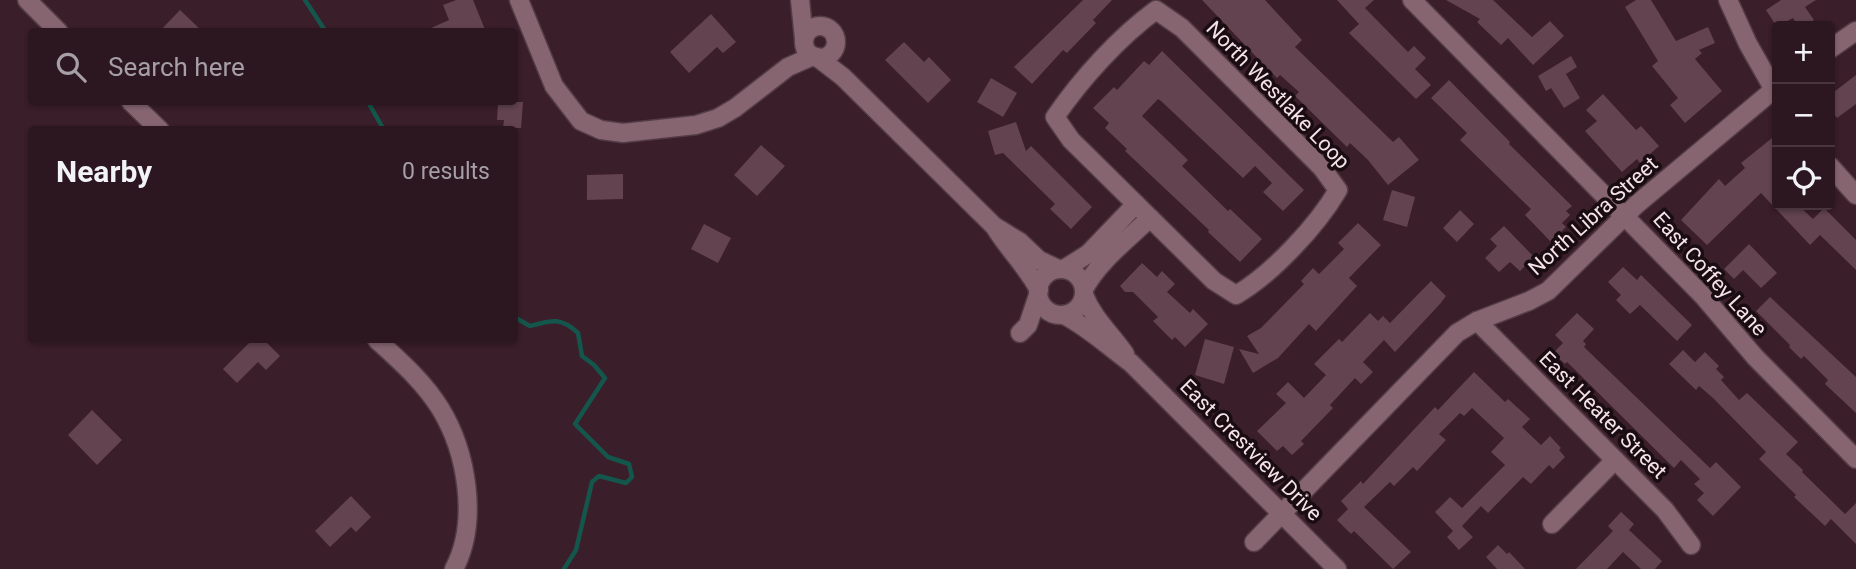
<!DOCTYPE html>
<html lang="en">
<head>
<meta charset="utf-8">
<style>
  :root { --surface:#2c1620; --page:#38232d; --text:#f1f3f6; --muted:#a69fa5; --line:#48353e }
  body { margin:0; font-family:Roboto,sans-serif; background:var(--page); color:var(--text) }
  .controls { position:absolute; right:21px; top:21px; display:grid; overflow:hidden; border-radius:7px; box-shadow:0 2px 5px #0004 }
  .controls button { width:63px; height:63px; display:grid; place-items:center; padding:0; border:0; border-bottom:2px solid var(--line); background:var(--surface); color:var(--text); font:35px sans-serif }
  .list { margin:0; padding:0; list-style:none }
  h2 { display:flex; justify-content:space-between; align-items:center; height:91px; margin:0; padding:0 28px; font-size:30px }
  h2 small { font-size:23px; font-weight:400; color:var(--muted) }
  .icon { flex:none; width:38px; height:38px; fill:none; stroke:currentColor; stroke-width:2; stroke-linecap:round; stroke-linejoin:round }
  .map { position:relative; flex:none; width:1856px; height:569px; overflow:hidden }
  .search { position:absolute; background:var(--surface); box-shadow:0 2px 5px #0004; left:28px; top:28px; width:490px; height:77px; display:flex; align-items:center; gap:18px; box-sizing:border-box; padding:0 24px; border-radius:7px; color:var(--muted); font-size:26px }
  .panel { position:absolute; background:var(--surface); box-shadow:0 2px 5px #0004; left:28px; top:126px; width:490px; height:217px; border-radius:7px }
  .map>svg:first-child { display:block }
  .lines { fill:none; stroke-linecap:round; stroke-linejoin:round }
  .stream { stroke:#14564c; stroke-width:4.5 }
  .building { fill:#62434f }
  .minor-casing { stroke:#533c46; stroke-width:21 }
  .minor { stroke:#866571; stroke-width:18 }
  .labels { text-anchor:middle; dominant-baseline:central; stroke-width:7; stroke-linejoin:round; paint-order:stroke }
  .street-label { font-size:21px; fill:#f6e3ea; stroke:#190d12 }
</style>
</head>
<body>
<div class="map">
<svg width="1856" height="569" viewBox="0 0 1856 569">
  <rect width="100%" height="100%" fill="#3a1e2a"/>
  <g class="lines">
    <g class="stream">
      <path d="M305,0L326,32"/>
      <path d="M368,102L384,130"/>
      <path d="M514,317L530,326C552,320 561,317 578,333L582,356L594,365L605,378L575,424L608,457L629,464L632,477L626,483L599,476L592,482L576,550L564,569"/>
    </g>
  </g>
  <g class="building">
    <path d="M456,0H473L486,32H422L449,20L443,5Z"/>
    <path d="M1083,0H1112L1093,20L1096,23L1067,53L1063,50L1032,84L1014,67Z"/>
    <path d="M1202,0H1265L1302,40L1295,47L1393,142L1399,137L1419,160L1388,185L1368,160L1350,143L1347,147L1295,96L1299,92L1280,75L1277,78L1262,63Z"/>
    <path d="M1337,0H1374L1365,8L1408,52L1414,46L1426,58L1415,69L1431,85L1416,99L1349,33L1359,24Z"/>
    <path d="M1446,0H1493L1532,37L1550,21L1564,36L1533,65L1508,38L1501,45L1477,22L1480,19Z"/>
    <path d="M1636,0H1651L1676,41L1708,27L1715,43L1699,50L1702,53L1695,59L1722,91L1685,123L1670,105L1678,98L1652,66L1658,61L1625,7Z"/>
    <path d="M1781,0H1816L1805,7L1814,20L1805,26H1798L1793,18L1777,27L1766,10Z"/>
    <path d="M180,10L203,32H159Z"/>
    <path d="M711,14L736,42L723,53L717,47L689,73L670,52Z"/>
    <path d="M904,42L924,62L929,57L951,80L928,103L885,60Z"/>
    <path d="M1162,51L1304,190L1283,211L1263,192L1272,183L1255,166L1243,178L1161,101L1158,99L1142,116L1188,160L1182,166L1228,211L1230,209L1262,239L1240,262L1208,232L1209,230L1125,151L1127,149L1105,128L1109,123L1093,108L1114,87L1117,90L1144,61L1149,65Z"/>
    <path d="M1571,56L1577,67L1566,74L1580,98L1564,108L1551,88L1546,91L1538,76Z"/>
    <path d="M1856,75V104L1837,118L1830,109V95Z"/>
    <path d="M991,78L1017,93L1003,117L977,102Z"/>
    <path d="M1449,80L1510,142L1509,144L1572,206L1566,211L1570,215L1562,223L1566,227L1551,242L1525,215L1531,209L1460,140L1467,133L1431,98Z"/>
    <path d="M1603,94L1636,130L1641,126L1659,146L1640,163L1637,159L1622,172L1585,131L1597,121L1586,110Z"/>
    <path d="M498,102H523L521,128H503L504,120H497Z"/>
    <path d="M1016,122L1026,151L1031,146L1092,207L1071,229L1050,209L1055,204L1003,153L995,155L988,131Z"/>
    <path d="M1777,134V205H1798L1813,219L1824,208L1856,240V270L1820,235L1810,245L1761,193L1707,245L1681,220L1719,179L1725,186L1745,168L1741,163Z"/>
    <path d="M761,145L785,166L757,196L734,175Z"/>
    <path d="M623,174V199L587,200V175Z"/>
    <path d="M1392,190L1415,197L1407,227L1383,220Z"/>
    <path d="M1460,210L1474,224L1457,242L1443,228Z"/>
    <path d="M1358,223L1381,245L1349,278L1357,286L1316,331L1309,324L1278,358L1253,373L1239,349L1259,354L1247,336L1261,328L1304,284L1301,281L1313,268L1319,274L1344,249L1338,243Z"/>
    <path d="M704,224L731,238L718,263L691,249Z"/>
    <path d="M1504,226L1534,257L1520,271L1510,262L1499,272L1485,258L1497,246L1490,239Z"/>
    <path d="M1749,244L1777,273L1761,288L1743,270L1734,279L1724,269Z"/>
    <path d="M1142,263L1157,277L1162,271L1175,284L1167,292L1190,313L1193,309L1208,324L1185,347L1175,337L1172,340L1153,321L1158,317L1133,292H1125L1120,286Z"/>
    <path d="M1623,267L1637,280L1641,275L1692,325L1677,341L1640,305L1630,314L1616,300L1621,295L1608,282Z"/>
    <path d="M1431,281L1446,296L1440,304L1395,352L1384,340L1363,362L1373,372L1361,384L1355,378L1330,405L1333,408L1301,441L1304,444L1292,455L1283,446L1277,451L1257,431L1286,403L1276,394L1288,382L1304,398L1326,375L1314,364L1339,339L1342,342L1370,313L1378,321L1383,316L1390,323Z"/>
    <path d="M1770,297L1856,377V413L1825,384L1828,380L1804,356L1801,359L1789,347L1790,345L1756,311Z"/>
    <path d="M1577,313L1594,329L1583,341L1586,344L1584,347L1710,468L1716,462L1741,487L1713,516L1697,500L1704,493L1694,484L1700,479L1681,460L1674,468L1567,362L1565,364L1553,353L1563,343L1555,335Z"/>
    <path d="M1205,339L1234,347L1224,384L1195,375Z"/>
    <path d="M252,340H264L280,356L266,370L258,362L237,383L223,369Z"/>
    <path d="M1683,350L1695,362L1705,352L1719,366L1716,369L1724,377L1721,380L1739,400L1747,393L1798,442L1786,454L1803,470L1802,472L1845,514L1856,503V544L1831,519L1825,526L1794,497L1796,495L1759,459L1766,452L1713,398L1699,386L1696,390L1669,364Z"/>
    <path d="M1474,372L1505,402L1508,399L1530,419L1522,427L1541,445L1550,436L1561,448L1559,450L1565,457L1553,469L1549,465L1531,484L1523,477L1488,513L1481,506L1462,526L1473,537L1459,550L1447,537L1453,531L1435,512L1450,497L1462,508L1505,465L1491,452L1504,438L1472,408L1464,416L1460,413L1439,434L1446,440L1417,471L1413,467L1394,486L1390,482L1364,507L1411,552L1393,569L1354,531L1351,534L1337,520L1348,509L1341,501L1361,481L1363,484L1435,407L1438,410Z"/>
    <path d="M92,410L122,440L97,465L68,435Z"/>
    <path d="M351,496L371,517L356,532L351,527L330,547L315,531Z"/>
    <path d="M1621,512L1634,524L1629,530L1662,561L1655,569H1641L1623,552L1607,569H1576L1613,531L1608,526Z"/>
    <path d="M1498,545L1507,554L1509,552L1525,569H1497L1486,557Z"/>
  </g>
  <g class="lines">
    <g class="minor-casing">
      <g id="minor">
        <path d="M27,0L59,32"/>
        <path d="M519,0L554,86L581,121L601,130L623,133L696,125L718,118L735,108L788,67L813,56"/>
        <path d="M800,0L804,39"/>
        <path d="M1412,0L1703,296L1755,357L1856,459"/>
        <path d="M1728,0L1748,44L1777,95"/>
        <path d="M1156,10L1182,28L1322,168L1338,190C1317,226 1272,274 1236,295L1214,281L1071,140L1055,117C1081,79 1119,37 1156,10Z"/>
        <circle cx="820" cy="42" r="16"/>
        <path d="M1830,49L1856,31"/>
        <path d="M817,57L843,77L994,226L1020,242L1039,260L1058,269"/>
        <path d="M131,102L160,130"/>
        <path d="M1830,166L1856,195"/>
        <path d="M996,229C1009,250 1027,267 1039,290"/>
        <path d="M1064,269L1088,254L1136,204"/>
        <circle cx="1061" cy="292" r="23"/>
        <path d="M1084,289C1099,261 1127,240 1150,218"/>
        <path d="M1084,295C1093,318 1111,334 1125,354"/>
        <path d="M1064,315C1089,328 1109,347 1131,363L1337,569"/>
        <path d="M1477,321L1665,510L1691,545"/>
        <path d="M1020,333L1028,325L1038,295"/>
        <path d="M377,340C400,361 423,381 440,408C467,452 479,522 454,569"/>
        <path d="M1552,524L1615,460"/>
        <path d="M1254,542L1457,333L1477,321L1529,301L1548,291L1636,205L1777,87"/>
      </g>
    </g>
    <use href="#minor" class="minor"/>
  </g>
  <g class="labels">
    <g class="street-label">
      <text transform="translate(1278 95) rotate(46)">North Westlake Loop</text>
      <text transform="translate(1593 216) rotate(-42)">North Libra Street</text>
      <text transform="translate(1710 274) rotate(48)">East Coffey Lane</text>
      <text transform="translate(1603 415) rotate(45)">East Heater Street</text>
      <text transform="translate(1251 450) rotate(45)">East Crestview Drive</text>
    </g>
  </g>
</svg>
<div class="controls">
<button>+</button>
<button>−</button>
<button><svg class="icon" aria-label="locate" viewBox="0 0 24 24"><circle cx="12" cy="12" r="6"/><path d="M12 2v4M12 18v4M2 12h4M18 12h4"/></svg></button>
</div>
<div class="search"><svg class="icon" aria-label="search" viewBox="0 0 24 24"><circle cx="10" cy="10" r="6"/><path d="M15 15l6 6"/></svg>Search here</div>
<section class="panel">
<h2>Nearby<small>0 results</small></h2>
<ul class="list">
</ul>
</section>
</div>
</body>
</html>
